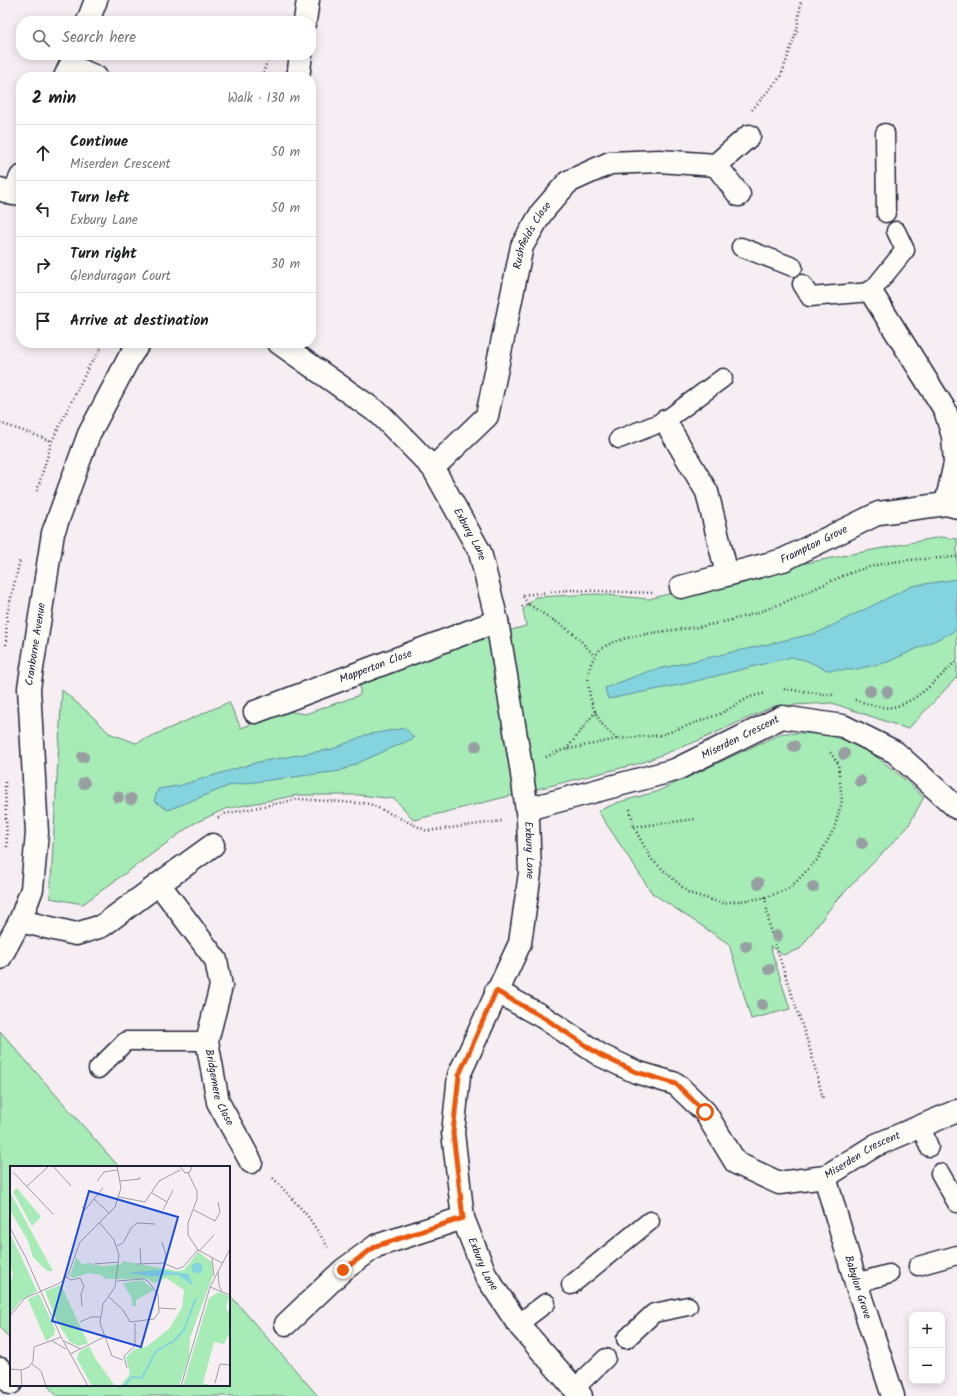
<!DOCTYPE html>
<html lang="en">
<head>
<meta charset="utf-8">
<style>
  :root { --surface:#fff; --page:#f2f2f2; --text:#202124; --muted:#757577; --line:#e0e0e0 }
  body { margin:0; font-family:Kalam,sans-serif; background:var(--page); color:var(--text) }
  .controls { position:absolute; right:12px; bottom:12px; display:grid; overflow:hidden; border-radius:8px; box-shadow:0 2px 10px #0003 }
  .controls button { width:36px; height:36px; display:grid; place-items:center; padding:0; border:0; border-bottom:1px solid var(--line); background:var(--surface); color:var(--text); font:20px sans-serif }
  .stop { position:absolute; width:12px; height:12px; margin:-9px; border:3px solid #ea580c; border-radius:50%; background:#fff }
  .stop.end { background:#ea580c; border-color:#fff; box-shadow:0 1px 4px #0008 }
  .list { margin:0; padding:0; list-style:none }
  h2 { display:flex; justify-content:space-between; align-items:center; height:52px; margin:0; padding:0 16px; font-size:17px }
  h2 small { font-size:13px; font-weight:400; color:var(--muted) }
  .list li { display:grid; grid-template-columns:26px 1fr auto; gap:12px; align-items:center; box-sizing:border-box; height:56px; padding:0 16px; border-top:1px solid var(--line) }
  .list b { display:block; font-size:15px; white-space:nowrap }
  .list p { margin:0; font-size:13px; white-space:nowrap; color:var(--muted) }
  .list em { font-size:13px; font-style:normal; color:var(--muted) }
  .icon { flex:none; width:22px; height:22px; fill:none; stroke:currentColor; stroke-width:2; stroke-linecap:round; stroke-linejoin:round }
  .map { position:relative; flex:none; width:957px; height:1396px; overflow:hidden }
  .search { position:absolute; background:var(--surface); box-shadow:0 2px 10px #0003; left:16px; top:16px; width:300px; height:44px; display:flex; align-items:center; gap:10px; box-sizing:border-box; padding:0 14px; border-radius:16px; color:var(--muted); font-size:15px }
  .panel { position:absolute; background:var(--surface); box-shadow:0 2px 10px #0003; left:16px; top:72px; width:300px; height:276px; border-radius:16px }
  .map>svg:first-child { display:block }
  .green { fill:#a7ebb6; stroke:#648678 }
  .water { fill:#84d4df; stroke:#5d8d9d }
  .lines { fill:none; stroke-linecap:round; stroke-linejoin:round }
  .service-casing { stroke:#22223b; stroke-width:21 }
  .minor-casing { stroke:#22223b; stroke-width:25 }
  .tertiary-casing { stroke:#22223b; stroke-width:25 }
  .path { stroke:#22223b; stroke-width:2.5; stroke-dasharray:1 3; stroke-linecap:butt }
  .service { stroke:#fdfcf7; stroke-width:18 }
  .minor { stroke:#fdfcf7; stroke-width:22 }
  .tertiary { stroke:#fdfcf7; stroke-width:22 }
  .tree { fill:#979fa2 }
  .route { stroke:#ea580c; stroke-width:5 }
  .labels { text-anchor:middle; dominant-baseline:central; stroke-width:4; stroke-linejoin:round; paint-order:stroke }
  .street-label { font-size:11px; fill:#22223b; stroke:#fdfcf7 }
  .inset-river { fill:none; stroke:#84d4df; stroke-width:2 }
  .inset-road { fill:none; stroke:#a19ca9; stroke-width:1 }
  .view { fill:#1d4ed8; fill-opacity:0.15; stroke:#1d4ed8; stroke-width:2 }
  .inset-edge { fill:none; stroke:#22223b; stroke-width:2 }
</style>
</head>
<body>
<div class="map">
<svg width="957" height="1396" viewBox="0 0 957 1396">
  <rect width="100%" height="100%" fill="#f6eef2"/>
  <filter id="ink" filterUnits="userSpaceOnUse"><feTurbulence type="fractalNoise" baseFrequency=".025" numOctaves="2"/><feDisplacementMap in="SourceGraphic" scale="8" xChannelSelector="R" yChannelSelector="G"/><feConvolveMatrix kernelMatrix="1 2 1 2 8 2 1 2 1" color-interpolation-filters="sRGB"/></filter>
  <g filter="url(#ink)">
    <g class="green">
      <path d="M940,537L957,539V677L908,729L832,703L774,706L700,740L641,763L414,820L395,799L359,795H298L225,809L193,824L83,904L50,898L62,690L91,715L109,733L136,743L229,702L241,728L286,711L305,714L360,695V683L482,638L526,626L523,610L535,597L596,594L649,599L733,577Z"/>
      <path d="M782,733C805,733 831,733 852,743C880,756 902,777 924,797L907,828L834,903L800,949L783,955L770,946L790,1009L751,1019L729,944L652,893L598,811L619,802L656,792Z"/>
      <path d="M0,1031L119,1167H11V1341L0,1327Z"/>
      <path d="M229,1294L318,1396H57L47,1385H229Z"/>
    </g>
    <g class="water">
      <path d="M957,579V628L951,633L888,662L853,670H827L805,660L791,657L684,684L608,699L605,688L649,671L817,633L912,586Z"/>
      <path d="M405,728L414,738L340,771L231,785L168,810L154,801L158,789L178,786L258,762L333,749L365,735Z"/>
    </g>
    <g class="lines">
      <g class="service-casing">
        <g id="service">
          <path d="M885,133L886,213"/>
          <path d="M741,247L793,267"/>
          <path d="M802,284L810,297L871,292L905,250L896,231"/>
          <path d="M619,439L665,421L723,378"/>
          <path d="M98,1069L126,1041H207"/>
          <path d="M921,1126L929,1147"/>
          <path d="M940,1173L957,1203"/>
          <path d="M918,1266L957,1255"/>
          <path d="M856,1283L889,1274"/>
          <path d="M571,1285L650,1221"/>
          <path d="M518,1324L546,1303"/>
          <path d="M626,1339L654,1313L688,1306"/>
          <path d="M574,1389L606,1358"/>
        </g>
      </g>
      <g class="minor-casing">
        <g id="minor">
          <path d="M88,21L96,0"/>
          <path d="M305,21L308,0"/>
          <path d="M65,77L70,66L96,77"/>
          <path d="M298,77L301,55"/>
          <path d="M716,165L739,195"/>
          <path d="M0,189L13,194L21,177"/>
          <path d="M871,292L945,410L953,436L955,463L946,504L957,507"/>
          <path id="s1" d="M279,343L381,415L433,468L480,552L497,621L521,767L528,819L530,873L520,943L459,1075L453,1133L463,1218L486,1276L518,1324L581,1396"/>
          <path d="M665,421L707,492L727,574"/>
          <path id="s2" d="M433,468L487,416L522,246L542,212L568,182L610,163L659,161L716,165L749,136"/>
          <path id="s3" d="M681,587L783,560L879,513L946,504"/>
          <path id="s4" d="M255,712L497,621"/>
          <path id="s5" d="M527,809L675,770L782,717L843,726L895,752L957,808"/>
          <path d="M159,884L213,845"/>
          <path id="s6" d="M20,921L76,934L102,926L159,884L216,960L221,986L207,1041L218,1102L251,1162"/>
          <path id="s7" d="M0,958L20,921L32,889L37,833L29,688L53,533L89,434L129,358L139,343"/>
          <path id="s8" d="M496,991L543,1017L600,1055L636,1072L676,1084L705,1112L736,1163L779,1183L825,1177L876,1145L957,1111"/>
          <path id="s9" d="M825,1177L856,1283L893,1396"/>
          <path d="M286,1324L343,1270L376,1246L463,1218"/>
        </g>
      </g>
      <g class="tertiary-casing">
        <path id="tertiary" d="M0,1369L11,1383"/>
      </g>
      <g class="path">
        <path d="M275,21L277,14"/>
        <path d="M262,77L269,55"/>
        <path d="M752,110L781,76L797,30L801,0"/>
        <path d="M0,423L52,441"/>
        <path d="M37,491L52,441L89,366L102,347"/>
        <path d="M528,604L522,595L569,590L655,593"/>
        <path d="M522,607L528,604L572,632L595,656"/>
        <path d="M6,645L7,614L20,560"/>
        <path d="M784,689L833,695"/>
        <path d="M855,700C866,703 881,709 892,707C915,704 941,676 957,660"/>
        <path d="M617,739C612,734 606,729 602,724C588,703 581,670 599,651C613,635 676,630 698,627C726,622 754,615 780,604C811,592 840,574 873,566C899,559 929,559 957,557"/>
        <path d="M566,750L596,711"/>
        <path d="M546,757L559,751L617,739L661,735L720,714L750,697L766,693"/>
        <path d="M5,782L7,849"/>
        <path d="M630,809L634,827L651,859L689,893L722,903L764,898L790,888L817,860L834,829L842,801L838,763L830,752"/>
        <path d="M218,818L224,814L299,799L370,804L427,831L502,821"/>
        <path d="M634,827L696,819"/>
        <path d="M765,897L770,929L809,1046L823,1098"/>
        <path d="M273,1178L307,1215L328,1247"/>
      </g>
      <use href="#service" class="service"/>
      <use href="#minor" class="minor"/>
      <use href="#tertiary" class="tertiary"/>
    </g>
    <g class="tree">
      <circle cx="870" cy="691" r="6"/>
      <circle cx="887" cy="692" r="6"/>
      <circle cx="476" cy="746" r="6"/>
      <circle cx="794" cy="746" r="6"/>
      <circle cx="844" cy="754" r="6"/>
      <circle cx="83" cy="757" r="6"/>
      <circle cx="860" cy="781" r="6"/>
      <circle cx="84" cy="783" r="6"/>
      <circle cx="118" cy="797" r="6"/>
      <circle cx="131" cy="799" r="6"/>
      <circle cx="862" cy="843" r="6"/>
      <circle cx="758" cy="883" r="6"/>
      <circle cx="813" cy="887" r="6"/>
      <circle cx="777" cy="936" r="6"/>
      <circle cx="746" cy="946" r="6"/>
      <circle cx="769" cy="969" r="6"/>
      <circle cx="762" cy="1005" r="6"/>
    </g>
  </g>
  <g class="lines" filter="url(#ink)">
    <path class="route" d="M343,1270L376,1246L463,1218L453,1133L459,1075L496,991L543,1017L600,1055L636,1072L676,1084L705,1112"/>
  </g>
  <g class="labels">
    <g class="street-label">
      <text stroke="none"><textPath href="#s2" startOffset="262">Rushfields Close</textPath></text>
      <text stroke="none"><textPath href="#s1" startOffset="275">Exbury Lane</textPath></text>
      <text stroke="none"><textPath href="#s3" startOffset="140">Frampton Grove</textPath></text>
      <text stroke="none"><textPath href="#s7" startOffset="322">Cranborne Avenue</textPath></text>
      <text stroke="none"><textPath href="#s4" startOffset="129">Mapperton Close</textPath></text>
      <text stroke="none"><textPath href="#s5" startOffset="226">Miserden Crescent</textPath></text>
      <text stroke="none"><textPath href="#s1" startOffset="598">Exbury Lane</textPath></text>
      <text stroke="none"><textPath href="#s6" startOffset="382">Bridgemere Close</textPath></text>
      <text stroke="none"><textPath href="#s8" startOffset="441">Miserden Crescent</textPath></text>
      <text stroke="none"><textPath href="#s1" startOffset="1031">Exbury Lane</textPath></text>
      <text stroke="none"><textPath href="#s9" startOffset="115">Babylon Grove</textPath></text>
    </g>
  </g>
  <g transform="translate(10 1166)">
    <rect width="220" height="220" fill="#f6eef2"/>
    <path d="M7,22L31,51L22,60L3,26ZM0,26L43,105H37L23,91L18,75L0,44ZM0,67L27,125L10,135L0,148V119L3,109L0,96ZM188,86L202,96L203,109L180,172L179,191L169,220H110L120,208L116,191L125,183L136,181L159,163L172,142L174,124L156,112L144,117L138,113H96L91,109L79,107L63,112L60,110L66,91L72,98L82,97V99L94,100L111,98L113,95L167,105L174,104ZM132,114L144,124L126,134V140H122V133L113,117ZM51,119L78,177L69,180L60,176L47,156L35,125ZM209,126L219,130L216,142L220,148V166L214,178L204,176L193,217L202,220H173L199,132ZM29,128L45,163L44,169L36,175L18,133ZM79,180L85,192L105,220H82L67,193L69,186Z" fill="#a7ebb6"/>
    <path d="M181.5 102a5.5 5.5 0 1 1 11 0a5.5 5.5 0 1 1-11 0ZM148,104L179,108L183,120L168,109L141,110L117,107Z" fill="#84d4df"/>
    <path class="inset-river" d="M114,220L122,211L132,212L146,185L164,175L174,164L186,132"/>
    <path class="inset-road" d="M43,0L61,20M170,0L175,7L180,6L182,0M3,6L43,48M178,7L187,25V33L178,57V69L188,84L212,97M87,15L94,6L107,4M110,15L130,13L129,11M17,20L39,0M142,27L157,36L153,44M109,31L135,36L149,15L170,4M84,33L93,22M157,36L163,24M72,41L75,44L84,33L99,47M184,44L205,55L210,46L208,36M89,56L104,74L109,89L105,121L93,138L90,157L102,190L113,194M0,62L16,92L51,171L78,220M152,76L156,89L154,97L167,103L173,101L188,84M107,80L113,77L121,62L127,57L145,58M130,82L131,98M189,85L204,69M202,92L204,110M84,98L109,96M127,98L154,97M0,100V115M208,105L209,119L212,126M56,111L61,114L70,112L74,120L71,128L72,140M200,121L220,129M99,131L113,144L120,156L144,153L149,146L148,129L138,115L133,113L107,115M149,142L166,143M0,150L15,132L50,117L58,109L70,76L105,41L111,22L107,0M70,156L81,151H90M42,175L56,183M54,175L71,183M60,188L96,170M22,198L31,205L36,220M117,202L114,190L125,180V157M0,203L11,204L19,201L23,195L24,181L51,171M11,204L12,220M205,217L210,198L220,199M171,220L200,121L220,83"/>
    <path class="view" d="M79,25L168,51L131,181L42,155Z"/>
    <rect width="220" height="220" class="inset-edge"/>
  </g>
</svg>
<div class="controls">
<button>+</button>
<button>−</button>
</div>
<div class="stop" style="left:705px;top:1112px"></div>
<div class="stop end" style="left:343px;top:1270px"></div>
<div class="search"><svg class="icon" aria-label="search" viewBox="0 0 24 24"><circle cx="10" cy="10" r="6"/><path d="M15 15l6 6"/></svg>Search here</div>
<section class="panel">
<h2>2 min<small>Walk · 130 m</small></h2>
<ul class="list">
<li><svg class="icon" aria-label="ahead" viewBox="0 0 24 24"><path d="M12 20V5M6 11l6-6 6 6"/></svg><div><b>Continue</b><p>Miserden Crescent</p></div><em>50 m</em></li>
<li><svg class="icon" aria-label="left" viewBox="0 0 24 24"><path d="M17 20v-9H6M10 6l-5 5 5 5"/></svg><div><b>Turn left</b><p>Exbury Lane</p></div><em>50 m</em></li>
<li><svg class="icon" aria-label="right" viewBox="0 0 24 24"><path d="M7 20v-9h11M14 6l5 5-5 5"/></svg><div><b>Turn right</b><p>Glenduragan Court</p></div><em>30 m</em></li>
<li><svg class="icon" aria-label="arrive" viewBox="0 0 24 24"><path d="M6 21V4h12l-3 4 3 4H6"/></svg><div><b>Arrive at destination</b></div></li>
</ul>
</section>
</div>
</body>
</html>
